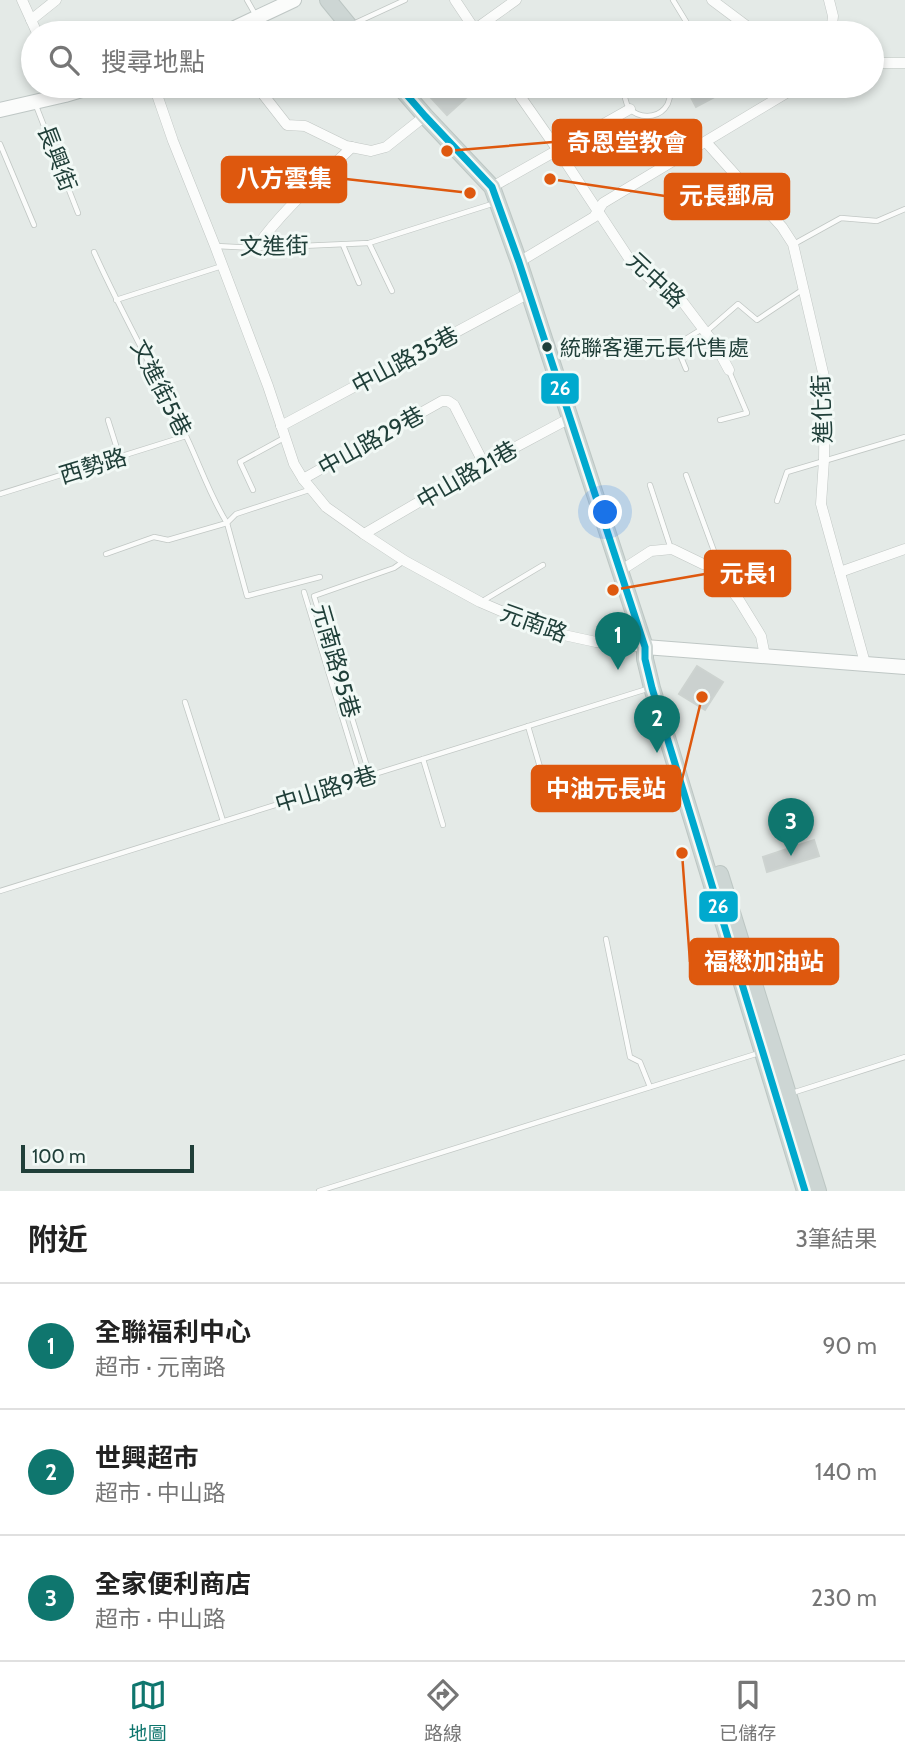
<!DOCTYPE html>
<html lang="zh-TW">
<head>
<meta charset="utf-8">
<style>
  :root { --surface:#fff; --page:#f6f6f6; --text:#222; --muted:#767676; --line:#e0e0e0; --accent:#0f766e }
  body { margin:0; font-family:Cabin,"Noto Sans TC",sans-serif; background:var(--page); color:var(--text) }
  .scale { position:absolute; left:21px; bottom:18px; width:173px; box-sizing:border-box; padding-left:7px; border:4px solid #203f39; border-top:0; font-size:19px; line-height:24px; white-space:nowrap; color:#203f39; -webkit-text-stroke:5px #f2f9f6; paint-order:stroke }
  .you { position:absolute; left:606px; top:513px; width:24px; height:24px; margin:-18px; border:5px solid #fff; border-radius:50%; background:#1a73e8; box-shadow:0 0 0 10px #1a73e833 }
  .badge { display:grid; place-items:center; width:46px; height:46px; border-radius:50%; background:var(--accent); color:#fff; font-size:23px; font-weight:700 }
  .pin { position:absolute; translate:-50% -58px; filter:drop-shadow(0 2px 4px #0008) }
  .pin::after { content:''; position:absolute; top:37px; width:24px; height:21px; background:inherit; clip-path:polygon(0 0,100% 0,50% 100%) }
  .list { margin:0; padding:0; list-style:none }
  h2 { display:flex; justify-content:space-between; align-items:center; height:91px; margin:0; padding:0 28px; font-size:30px }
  h2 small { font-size:23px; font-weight:400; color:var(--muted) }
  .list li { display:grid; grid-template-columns:46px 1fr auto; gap:21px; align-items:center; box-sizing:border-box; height:126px; padding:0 28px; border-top:2px solid var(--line) }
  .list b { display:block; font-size:26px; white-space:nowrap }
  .list p { margin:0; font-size:23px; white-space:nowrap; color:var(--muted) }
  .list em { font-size:23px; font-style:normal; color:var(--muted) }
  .icon { flex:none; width:38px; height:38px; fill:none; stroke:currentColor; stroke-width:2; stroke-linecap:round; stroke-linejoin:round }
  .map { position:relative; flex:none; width:905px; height:1191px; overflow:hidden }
  .search { position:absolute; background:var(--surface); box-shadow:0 4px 10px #0003; left:21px; right:21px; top:21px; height:77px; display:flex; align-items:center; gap:18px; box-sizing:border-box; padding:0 24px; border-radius:38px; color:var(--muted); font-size:26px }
  .sheet { height:469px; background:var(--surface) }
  nav { display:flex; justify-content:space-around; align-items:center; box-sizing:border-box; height:98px; border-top:2px solid var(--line); background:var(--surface); font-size:19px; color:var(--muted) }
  nav a { display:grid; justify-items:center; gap:4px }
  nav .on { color:var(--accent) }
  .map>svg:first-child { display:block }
  .building { fill:#cbd1cf; stroke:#cdd3d0; stroke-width:2 }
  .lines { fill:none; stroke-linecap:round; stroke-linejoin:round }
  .lane-casing { stroke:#c1c7c4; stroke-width:6 }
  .street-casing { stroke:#c1c7c4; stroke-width:11 }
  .secondary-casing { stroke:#bfc7c5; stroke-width:16 }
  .primary-casing { stroke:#bcc6c3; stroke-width:18 }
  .lane { stroke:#fbfcfb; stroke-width:4.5 }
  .street { stroke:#fbfcfb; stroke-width:10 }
  .secondary { stroke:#fbfcfb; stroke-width:14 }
  .primary { stroke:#cdd6d4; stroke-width:16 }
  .bus-1-casing { stroke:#f2f9f6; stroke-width:12 }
  .bus-1 { stroke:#00a9ce; stroke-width:7 }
  .bus-dot { fill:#203f39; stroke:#f2f9f6; stroke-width:2.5 }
  .labels { text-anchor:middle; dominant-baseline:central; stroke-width:6; stroke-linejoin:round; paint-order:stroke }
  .bus-label { font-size:21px; fill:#203f39; stroke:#f2f9f6; text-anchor:start }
  .street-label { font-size:23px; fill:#203f39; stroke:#f2f9f6 }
  .leader { fill:none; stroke:#de580e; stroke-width:2.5 }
  .callout-dot { fill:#de580e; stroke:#f2f9f6; stroke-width:2.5 }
  .callout { fill:#de580e; stroke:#de580e; stroke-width:2.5 }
  .callout-label { font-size:24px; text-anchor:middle; font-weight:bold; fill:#fff }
  .line-badge { stroke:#f2f9f6; stroke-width:2.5 }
  .badge-label { font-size:19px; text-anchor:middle; font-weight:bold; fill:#fff }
</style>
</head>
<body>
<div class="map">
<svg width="905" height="1191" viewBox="0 0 905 1191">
  <rect width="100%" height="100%" fill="#e4eae7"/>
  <g class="building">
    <path d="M423,86H456L467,97L447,115L423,89Z"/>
    <path d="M685,86H716L720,94L696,107Z"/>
    <path d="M697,666L723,682L705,710L679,694Z"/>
    <path d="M814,840L819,856L767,872L763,857Z"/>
  </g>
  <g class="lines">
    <g class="lane-casing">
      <g id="lane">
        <path d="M247,0L255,14"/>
        <path d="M353,24L405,0"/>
        <path d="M72,33L83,26"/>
        <path d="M671,33L687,23L673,0"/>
        <path d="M626,86C616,126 678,126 669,86"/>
        <path d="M35,103L78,213"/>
        <path d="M0,144L34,225"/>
        <path d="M369,243L392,291"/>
        <path d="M794,244L841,218L877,221L905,209"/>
        <path d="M343,245L359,283"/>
        <path d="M216,246L256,248L369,243L495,203"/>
        <path d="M94,252C122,314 156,374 186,436C200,465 210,496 227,523L168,540L154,537L106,554"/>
        <path d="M116,300L222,266"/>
        <path d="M707,331L738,304L757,320L802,290"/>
        <path d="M686,369L676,345L702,329"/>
        <path d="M108,420L120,458"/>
        <path d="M720,420L747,413L729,371"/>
        <path d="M686,475L718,562L714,566"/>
        <path d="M650,485L671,549"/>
        <path d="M312,489L236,514L227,523L247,596L320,577"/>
        <path d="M253,490L240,462L284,438"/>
        <path d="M0,494L186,436"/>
        <path d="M777,501L787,472L905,437"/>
        <path d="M304,592L361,779"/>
        <path d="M481,602L543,565"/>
        <path d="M185,702L223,821"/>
        <path d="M528,726L549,798"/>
        <path d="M423,759L443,825"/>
        <path d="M370,776L314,596L394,568L404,561"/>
        <path d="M0,891L647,689"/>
        <path d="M606,939L630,1057L640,1062L650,1087"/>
        <path d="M792,1093L905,1057"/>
        <path d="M319,1191L759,1053"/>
      </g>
    </g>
    <g class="street-casing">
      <g id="street">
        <path d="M22,0L37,33"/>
        <path d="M455,0L477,33"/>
        <path d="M712,0L756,33"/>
        <path d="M829,0L833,16L831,33"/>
        <path d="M31,20L56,0"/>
        <path d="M474,30L516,0"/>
        <path d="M872,63H905"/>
        <path d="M154,86L173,141L215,246L268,386L294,464L303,479L326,507L364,534L405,561L480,602L550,632L596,642L645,647"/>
        <path d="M513,86L557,149L632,263L655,283L682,301L716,346L729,370"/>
        <path d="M262,93L287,125L305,126L346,146L371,151L386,147L425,116"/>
        <path d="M706,142L782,227L793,244L825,381L824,460L821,504L865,663"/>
        <path d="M492,187L630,109"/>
        <path d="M256,248C282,210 319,179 352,147"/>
        <path d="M519,262L594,217L603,203L798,86"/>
        <path d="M281,426L529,293"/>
        <path d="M303,479L442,401H448L454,405L484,464"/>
        <path d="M364,534L484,464L570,418"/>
        <path d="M620,571L651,551L672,549L703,564L714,567L739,600L761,636L765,656"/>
        <path d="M840,572L905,549"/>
      </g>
    </g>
    <g class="secondary-casing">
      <g id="secondary">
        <path d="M224,33L294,0"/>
        <path d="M0,110L65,95L95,86"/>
        <path d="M645,647L905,667"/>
      </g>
    </g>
    <g class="primary-casing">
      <g id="primary">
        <path d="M328,0L355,33"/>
        <path d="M399,86L425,116L492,187L519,262L645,647V659L652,688L805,1191"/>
        <path d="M720,874L818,1191"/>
      </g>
    </g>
    <use href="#lane" class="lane"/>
    <use href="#street" class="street"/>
    <use href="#secondary" class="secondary"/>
    <use href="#primary" class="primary"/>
    <g class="bus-1-casing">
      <path id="bus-1" d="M399,86L425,116L492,187L519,262L645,647V659L652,688L805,1191"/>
    </g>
    <use href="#bus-1" class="bus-1"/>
  </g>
  <circle class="bus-dot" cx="547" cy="347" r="6"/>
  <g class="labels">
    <g class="bus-label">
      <text x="560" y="347">統聯客運元長代售處</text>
    </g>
    <g class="street-label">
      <text transform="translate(57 158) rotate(69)">長興街</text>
      <text transform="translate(274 246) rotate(-1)">文進街</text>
      <text transform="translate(656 280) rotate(43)">元中路</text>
      <text transform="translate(405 360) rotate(-28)">中山路35巷</text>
      <text transform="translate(161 388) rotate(63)">文進街5巷</text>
      <text transform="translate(822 409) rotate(-92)">進化街</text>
      <text transform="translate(371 441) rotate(-29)">中山路29巷</text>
      <text transform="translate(93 466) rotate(-17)">西勢路</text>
      <text transform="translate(467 475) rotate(-30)">中山路21巷</text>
      <text transform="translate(534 623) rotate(20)">元南路</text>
      <text transform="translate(336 661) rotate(74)">元南路95巷</text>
      <text transform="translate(326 789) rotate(-17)">中山路9巷</text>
    </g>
  </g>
  <path class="leader" d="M447 151L553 142M470 193L346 179M550 179L665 196M613 590L705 574M702 697L680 788M682 853L690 962"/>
  <g class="callout-dot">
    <circle cx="447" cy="151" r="7"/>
    <circle cx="470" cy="193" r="7"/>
    <circle cx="550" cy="179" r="7"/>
    <circle cx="613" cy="590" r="7"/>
    <circle cx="702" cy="697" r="7"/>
    <circle cx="682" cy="853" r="7"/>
  </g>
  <g class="callout">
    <rect x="553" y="120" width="148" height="45" rx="7"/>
    <rect x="222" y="157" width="124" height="45" rx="7"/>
    <rect x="665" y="174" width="124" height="45" rx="7"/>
    <rect x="705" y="551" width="85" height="45" rx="7"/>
    <rect x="532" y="766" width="148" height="45" rx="7"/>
    <rect x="690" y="939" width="148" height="45" rx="7"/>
  </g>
  <g class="callout-label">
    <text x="627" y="151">奇恩堂教會</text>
    <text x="284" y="187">八方雲集</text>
    <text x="727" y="204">元長郵局</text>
    <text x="748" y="582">元長1</text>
    <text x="606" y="797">中油元長站</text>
    <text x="764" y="970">福懋加油站</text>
  </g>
  <g class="line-badge">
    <rect x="540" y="372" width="40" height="33" rx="7" fill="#00a9ce"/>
    <rect x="698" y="890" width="41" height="33" rx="7" fill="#00a9ce"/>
  </g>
  <g class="badge-label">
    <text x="560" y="395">26</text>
    <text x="718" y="913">26</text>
  </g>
</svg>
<div class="scale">100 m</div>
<div class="you"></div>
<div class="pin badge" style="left:618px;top:670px">1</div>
<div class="pin badge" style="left:657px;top:753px">2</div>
<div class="pin badge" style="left:791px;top:856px">3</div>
<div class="search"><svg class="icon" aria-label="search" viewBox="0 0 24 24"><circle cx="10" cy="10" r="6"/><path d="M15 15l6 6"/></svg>搜尋地點</div>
</div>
<section class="sheet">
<h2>附近<small>3筆結果</small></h2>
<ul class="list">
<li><span class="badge">1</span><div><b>全聯福利中心</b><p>超市 · 元南路</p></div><em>90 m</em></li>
<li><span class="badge">2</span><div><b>世興超市</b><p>超市 · 中山路</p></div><em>140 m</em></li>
<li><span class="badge">3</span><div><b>全家便利商店</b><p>超市 · 中山路</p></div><em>230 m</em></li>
</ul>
</section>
<nav>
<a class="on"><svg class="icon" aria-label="map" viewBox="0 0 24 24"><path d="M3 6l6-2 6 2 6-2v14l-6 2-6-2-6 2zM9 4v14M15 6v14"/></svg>地圖</a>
<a><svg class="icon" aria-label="directions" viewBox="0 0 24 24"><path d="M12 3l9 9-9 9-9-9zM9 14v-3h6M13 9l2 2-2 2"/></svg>路線</a>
<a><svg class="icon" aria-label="saved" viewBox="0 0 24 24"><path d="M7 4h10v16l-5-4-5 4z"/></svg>已儲存</a>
</nav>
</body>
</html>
